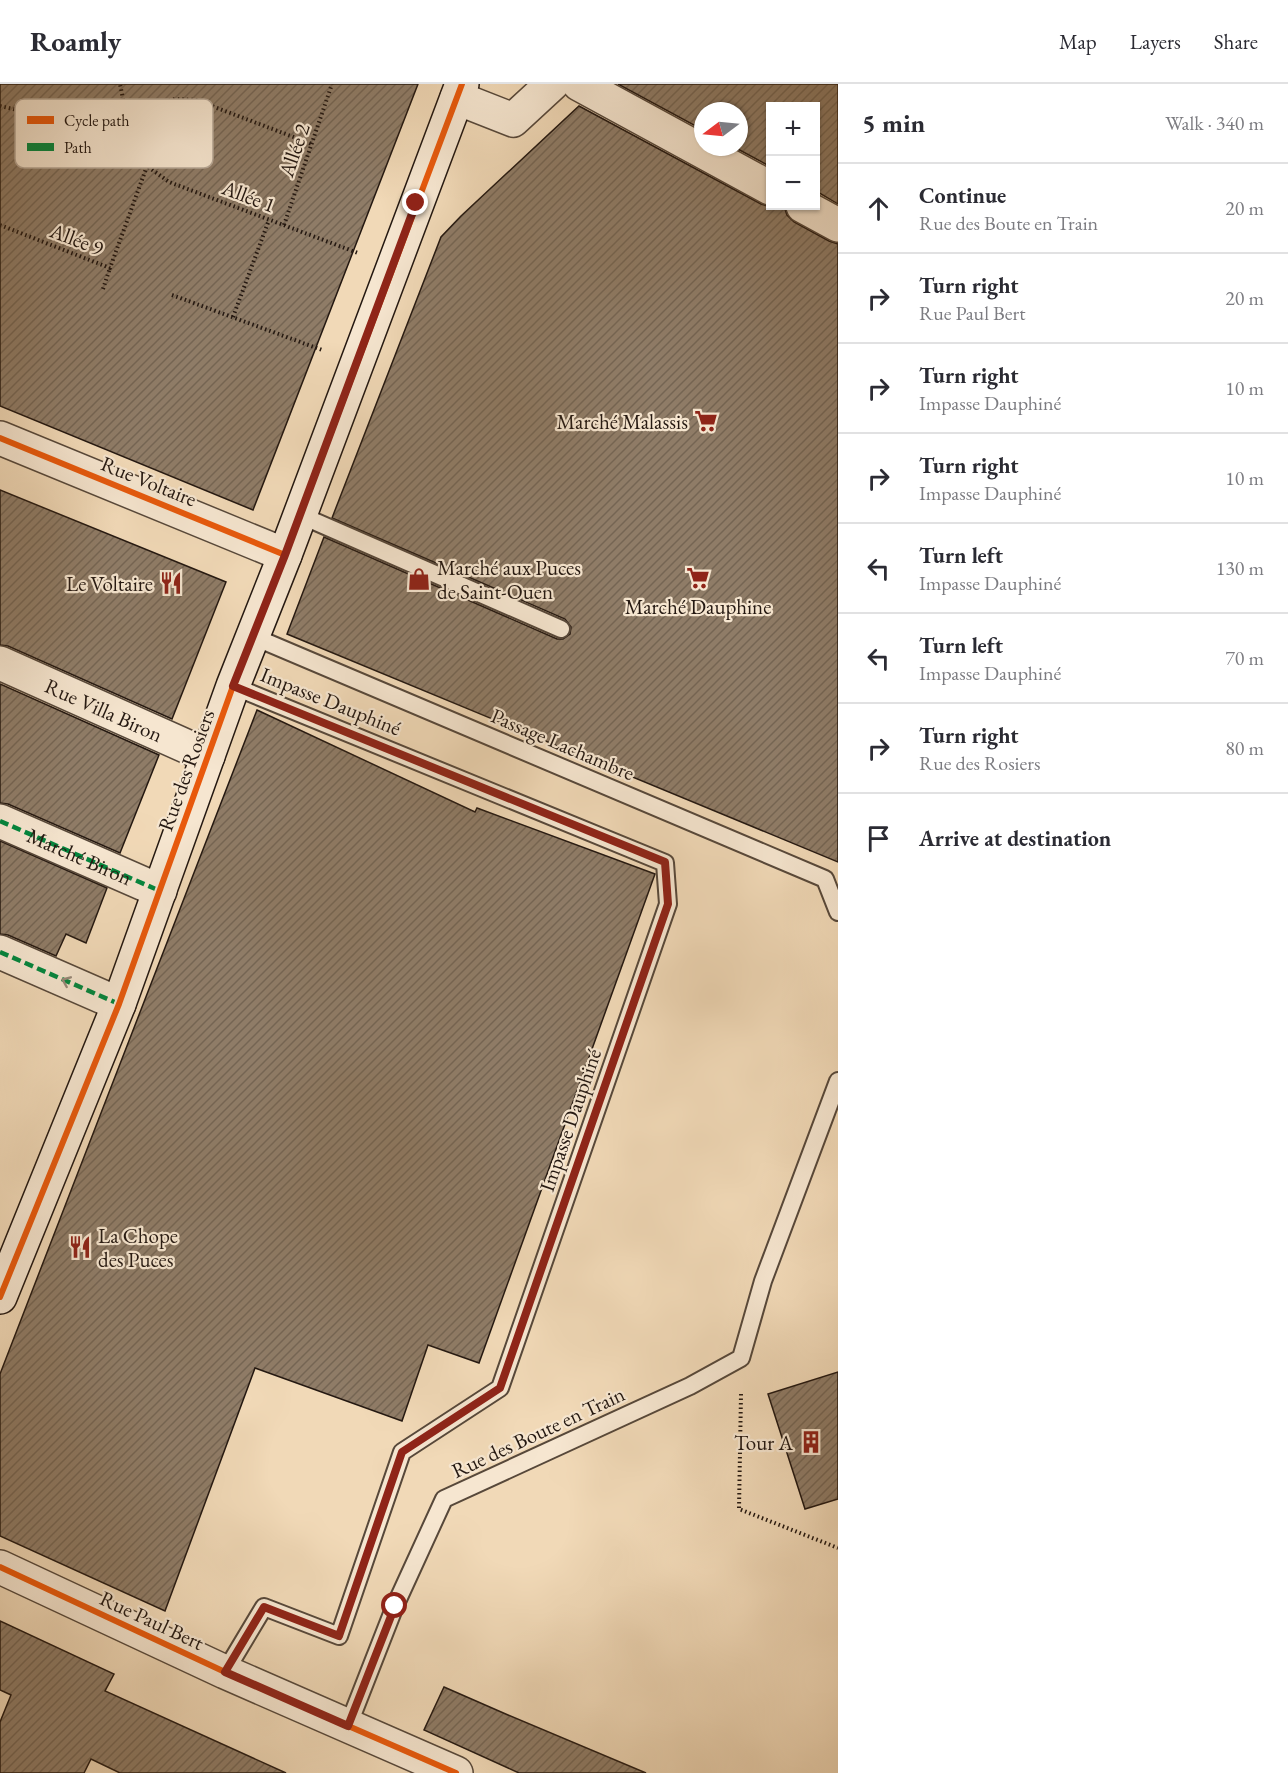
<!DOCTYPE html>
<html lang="en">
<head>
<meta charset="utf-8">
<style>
  :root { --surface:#fff; --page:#f2f2f3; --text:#2b2b33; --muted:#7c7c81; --line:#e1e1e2 }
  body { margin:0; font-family:"EB Garamond",serif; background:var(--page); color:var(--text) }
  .controls { position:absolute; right:18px; top:18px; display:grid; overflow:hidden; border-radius:0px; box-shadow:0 2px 4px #0004 }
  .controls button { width:54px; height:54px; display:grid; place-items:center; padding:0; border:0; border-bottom:2px solid var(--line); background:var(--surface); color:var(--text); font:30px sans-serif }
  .compass { position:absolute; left:694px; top:18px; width:54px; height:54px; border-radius:50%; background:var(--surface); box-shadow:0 2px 4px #0004; rotate:254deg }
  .stop { position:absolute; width:18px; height:18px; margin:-14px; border:4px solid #8f2418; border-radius:50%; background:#fff }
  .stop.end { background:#8f2418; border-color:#fff; box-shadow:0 2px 6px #0008 }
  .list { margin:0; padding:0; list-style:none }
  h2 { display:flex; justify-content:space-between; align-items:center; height:78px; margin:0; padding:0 24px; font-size:26px }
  h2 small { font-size:20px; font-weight:400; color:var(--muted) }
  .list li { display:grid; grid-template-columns:39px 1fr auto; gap:18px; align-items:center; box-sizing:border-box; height:90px; padding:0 24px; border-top:2px solid var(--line) }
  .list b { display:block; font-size:22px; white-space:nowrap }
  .list p { margin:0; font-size:20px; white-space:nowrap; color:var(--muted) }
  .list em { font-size:20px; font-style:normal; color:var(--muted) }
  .icon { flex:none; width:33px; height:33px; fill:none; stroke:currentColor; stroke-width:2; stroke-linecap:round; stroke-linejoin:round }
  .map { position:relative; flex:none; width:838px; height:1689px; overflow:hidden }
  header { display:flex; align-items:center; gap:36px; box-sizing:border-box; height:84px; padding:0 30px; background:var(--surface); border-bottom:2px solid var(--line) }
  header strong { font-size:28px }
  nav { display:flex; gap:33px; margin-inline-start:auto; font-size:21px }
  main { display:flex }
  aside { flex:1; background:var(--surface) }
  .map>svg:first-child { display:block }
  .building { fill:url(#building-hatch); stroke:#241811; stroke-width:1.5 }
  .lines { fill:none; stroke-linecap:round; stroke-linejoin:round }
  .lane-casing { stroke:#57483a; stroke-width:20 }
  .street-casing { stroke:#57483a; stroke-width:36 }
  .secondary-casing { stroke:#241811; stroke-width:36 }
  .path { stroke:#241811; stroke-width:4; stroke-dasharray:1.5 3; stroke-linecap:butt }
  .lane { stroke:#f6e6d0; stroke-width:16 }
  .street { stroke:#f6e6d0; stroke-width:33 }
  .secondary { stroke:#f6e6d0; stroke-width:33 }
  .quiet { stroke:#00873e; stroke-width:4.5; stroke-dasharray:9 4.5; stroke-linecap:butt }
  .cycleway-casing { stroke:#f6e6d0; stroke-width:10 }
  .cycleway { stroke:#e8590c; stroke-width:6 }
  .oneway { stroke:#98897a }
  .route { stroke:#8f2418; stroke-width:8 }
  .labels { text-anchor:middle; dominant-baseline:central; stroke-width:4.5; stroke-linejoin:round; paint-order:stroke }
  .street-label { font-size:21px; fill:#241811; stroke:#f6e6d0 }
  .poi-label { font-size:21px; fill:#241811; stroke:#f6e6d0; text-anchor:end }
  .key { fill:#f6e6d0; stroke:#b7a897; stroke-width:1.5 }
  .key-label { font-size:16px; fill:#241811 }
</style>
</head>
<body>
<header>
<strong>Roamly</strong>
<nav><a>Map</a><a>Layers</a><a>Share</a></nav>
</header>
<main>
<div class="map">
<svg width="838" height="1689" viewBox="0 0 838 1689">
  <defs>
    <pattern id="building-hatch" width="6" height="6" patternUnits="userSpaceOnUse" patternTransform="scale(1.5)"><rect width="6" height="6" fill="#8f7c67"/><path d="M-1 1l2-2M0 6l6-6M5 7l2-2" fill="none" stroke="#756553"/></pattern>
  </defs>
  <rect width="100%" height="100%" fill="#f1d9b7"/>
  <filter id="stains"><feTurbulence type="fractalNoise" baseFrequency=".00333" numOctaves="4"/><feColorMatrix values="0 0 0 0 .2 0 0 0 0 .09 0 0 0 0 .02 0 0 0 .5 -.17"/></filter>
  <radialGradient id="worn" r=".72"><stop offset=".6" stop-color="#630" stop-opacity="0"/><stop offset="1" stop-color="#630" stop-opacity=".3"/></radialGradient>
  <g class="building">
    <path d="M0,0H418L253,426L0,322Z"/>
    <path d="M618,0H838V120L816,107V22H771V83L734,63H739V27H703V46Z"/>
    <path d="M579,22L761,120L770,123L784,122L787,131L794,138L829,157L838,160V778L287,550L324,453L557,555H563L570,550L571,543L565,535L332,434L441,153L461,132Z"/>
    <path d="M0,406L226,498L172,635L8,562L0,561Z"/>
    <path d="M0,600L159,671L120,769L8,720L0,719Z"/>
    <path d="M257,626L475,728L477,724L655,790L479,1279L428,1261L402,1337L255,1284L165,1527L0,1452V1290Z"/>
    <path d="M0,757L107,804L86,859L66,850L56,872L8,851L0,850Z"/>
    <path d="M838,1288V1415L805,1425L768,1310Z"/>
    <path d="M0,1537L114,1590L105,1607L286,1689H120L91,1675L84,1689H0V1638L11,1611L0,1606Z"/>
    <path d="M444,1603L508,1631L646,1689H519L424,1646Z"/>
  </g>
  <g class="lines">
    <g class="lane-casing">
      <g id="lane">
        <path d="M300,431L561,545"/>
        <path d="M252,552L825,795L838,828"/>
        <path d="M225,1588L264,1523L339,1552L402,1368L500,1304L668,820L665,779L233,602"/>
        <path d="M348,1642L395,1522L444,1415L690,1302L741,1274L763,1197L838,997"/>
      </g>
    </g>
    <g class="street-casing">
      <g id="street">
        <path d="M579,0L770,104"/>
        <path d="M457,14L513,36L552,0"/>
        <path d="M803,122L838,141"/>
        <path d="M0,354L285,471"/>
        <path id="s1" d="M0,579L208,672"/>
        <path d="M0,737L160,807"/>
        <path d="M0,868L119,920"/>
        <path d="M0,1483L225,1588L456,1689"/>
      </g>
    </g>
    <g class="secondary-casing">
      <path id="secondary" d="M0,1213L119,920L233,602L285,471L462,0"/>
    </g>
    <g class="path">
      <path d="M0,22L26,28L114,58L169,98L358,169"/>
      <path d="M126,30L175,15L196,16L312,60"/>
      <path d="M114,58L126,30L120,0"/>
      <path d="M0,141L110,184L147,82"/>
      <path d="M284,141L332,0"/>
      <path d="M103,205L110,184"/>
      <path d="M172,211L322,266"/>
      <path d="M233,233L269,136"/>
      <path d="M741,1310L739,1425L838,1464"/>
    </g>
    <use href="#lane" class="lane"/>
    <use href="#street" class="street"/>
    <use href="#secondary" class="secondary"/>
    <g class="quiet">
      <path id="s2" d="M0,737L160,807"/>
      <path d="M0,868L119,920"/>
    </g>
    <g class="cycleway-casing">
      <g id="cycleway">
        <path d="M0,354L285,471"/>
        <path d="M0,1213L119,920L233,602L285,471L462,0"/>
        <path d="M0,1483L225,1588L456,1689"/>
      </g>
    </g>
    <use href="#cycleway" class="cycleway"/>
  </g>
  <defs><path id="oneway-chevron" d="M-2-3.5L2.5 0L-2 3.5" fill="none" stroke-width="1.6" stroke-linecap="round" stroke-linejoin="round" transform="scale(1.5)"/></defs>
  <use class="oneway" href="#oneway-chevron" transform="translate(66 897) rotate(-157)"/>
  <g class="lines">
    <path class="route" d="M395,1522L348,1642L225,1588L264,1523L339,1552L402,1368L500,1304L668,820L665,778L233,602L285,471L416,119"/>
  </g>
  <defs>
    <g id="supermarket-bare" transform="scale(1.8)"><path d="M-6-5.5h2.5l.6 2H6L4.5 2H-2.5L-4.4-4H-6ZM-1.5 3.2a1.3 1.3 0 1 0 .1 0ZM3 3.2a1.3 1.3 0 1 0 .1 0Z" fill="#8f2418" stroke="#f6e6d0" stroke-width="2.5" paint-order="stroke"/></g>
    <g id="shop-bare" transform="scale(1.8)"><path d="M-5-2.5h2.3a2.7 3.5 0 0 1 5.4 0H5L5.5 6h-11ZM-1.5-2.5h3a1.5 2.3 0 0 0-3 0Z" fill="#8f2418" stroke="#f6e6d0" stroke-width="2.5" paint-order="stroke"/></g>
    <g id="restaurant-bare" transform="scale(1.8)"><path d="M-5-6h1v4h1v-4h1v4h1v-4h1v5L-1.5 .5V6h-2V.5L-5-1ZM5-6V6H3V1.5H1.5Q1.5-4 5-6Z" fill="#8f2418" stroke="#f6e6d0" stroke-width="2.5" paint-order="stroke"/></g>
    <g id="building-bare" transform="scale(1.8)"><path d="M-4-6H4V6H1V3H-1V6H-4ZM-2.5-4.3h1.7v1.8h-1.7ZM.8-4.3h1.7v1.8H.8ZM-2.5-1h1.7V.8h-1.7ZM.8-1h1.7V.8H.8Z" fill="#8f2418" stroke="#f6e6d0" stroke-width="2.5" paint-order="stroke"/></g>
  </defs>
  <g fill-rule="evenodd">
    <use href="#supermarket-bare" x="706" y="337"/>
    <use href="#supermarket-bare" x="698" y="494"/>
    <use href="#shop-bare" x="419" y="495"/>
    <use href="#restaurant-bare" x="171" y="499"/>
    <use href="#restaurant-bare" x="80" y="1163"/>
    <use href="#building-bare" x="811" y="1358"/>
  </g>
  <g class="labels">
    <g class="street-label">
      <text transform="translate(294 66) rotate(-71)">Allée 2</text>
      <text transform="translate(249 112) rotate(21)">Allée 1</text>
      <text transform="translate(77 155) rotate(21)">Allée 9</text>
      <text transform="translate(149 397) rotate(22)">Rue Voltaire</text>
      <text transform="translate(331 617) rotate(22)">Impasse Dauphiné</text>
      <text stroke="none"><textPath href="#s1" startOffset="114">Rue Villa Biron</textPath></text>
      <text transform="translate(563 660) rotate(23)">Passage Lachambre</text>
      <text transform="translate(186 686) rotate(-70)">Rue des Rosiers</text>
      <text stroke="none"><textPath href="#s2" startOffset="87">Marché Biron</textPath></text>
      <text transform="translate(570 1036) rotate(-71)">Impasse Dauphiné</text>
      <text transform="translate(538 1348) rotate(-25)">Rue des Boute en Train</text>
      <text transform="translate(152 1536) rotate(25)">Rue Paul Bert</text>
    </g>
    <g class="poi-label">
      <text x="688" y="337">Marché Malassis</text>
      <text x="437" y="483" text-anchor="start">Marché aux Puces<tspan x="437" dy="24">de Saint-Ouen</tspan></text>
      <text x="153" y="499">Le Voltaire</text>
      <text x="698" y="522" text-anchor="middle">Marché Dauphine</text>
      <text x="98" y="1151" text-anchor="start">La Chope<tspan x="98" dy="24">des Puces</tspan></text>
      <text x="793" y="1358">Tour A</text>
    </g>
  </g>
  <rect x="15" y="15" width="198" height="69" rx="9" class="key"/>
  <rect x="27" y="32" width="27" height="8" fill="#e8590c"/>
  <rect x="27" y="59" width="27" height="8" fill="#00873e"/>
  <g class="key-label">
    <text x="64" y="42">Cycle path</text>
    <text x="64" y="69">Path</text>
  </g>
  <rect width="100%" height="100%" filter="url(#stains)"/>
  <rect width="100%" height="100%" fill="url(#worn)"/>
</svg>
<div class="controls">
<button>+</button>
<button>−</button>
</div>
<svg class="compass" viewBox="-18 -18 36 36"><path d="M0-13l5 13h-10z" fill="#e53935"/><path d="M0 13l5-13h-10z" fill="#7c7c81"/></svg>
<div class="stop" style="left:395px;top:1522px"></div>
<div class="stop end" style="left:416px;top:119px"></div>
</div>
<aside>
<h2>5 min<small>Walk · 340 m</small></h2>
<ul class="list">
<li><svg class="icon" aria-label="ahead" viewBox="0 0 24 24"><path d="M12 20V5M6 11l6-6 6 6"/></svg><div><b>Continue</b><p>Rue des Boute en Train</p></div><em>20 m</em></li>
<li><svg class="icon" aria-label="right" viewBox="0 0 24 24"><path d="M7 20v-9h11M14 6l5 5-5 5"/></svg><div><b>Turn right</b><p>Rue Paul Bert</p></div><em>20 m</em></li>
<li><svg class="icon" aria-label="right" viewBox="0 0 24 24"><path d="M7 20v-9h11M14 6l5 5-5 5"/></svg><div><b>Turn right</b><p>Impasse Dauphiné</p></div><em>10 m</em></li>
<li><svg class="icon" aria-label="right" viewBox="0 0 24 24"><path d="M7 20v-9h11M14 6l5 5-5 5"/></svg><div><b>Turn right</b><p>Impasse Dauphiné</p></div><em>10 m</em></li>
<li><svg class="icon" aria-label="left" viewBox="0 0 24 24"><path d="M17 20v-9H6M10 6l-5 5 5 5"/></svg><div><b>Turn left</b><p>Impasse Dauphiné</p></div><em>130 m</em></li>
<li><svg class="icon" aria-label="left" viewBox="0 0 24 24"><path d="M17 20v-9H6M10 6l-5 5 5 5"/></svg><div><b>Turn left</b><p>Impasse Dauphiné</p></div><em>70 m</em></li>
<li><svg class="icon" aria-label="right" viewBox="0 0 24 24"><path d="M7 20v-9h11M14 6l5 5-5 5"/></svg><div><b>Turn right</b><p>Rue des Rosiers</p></div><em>80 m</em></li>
<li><svg class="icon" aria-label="arrive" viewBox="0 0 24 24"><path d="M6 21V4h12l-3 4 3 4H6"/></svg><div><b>Arrive at destination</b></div></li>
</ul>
</aside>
</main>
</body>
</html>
